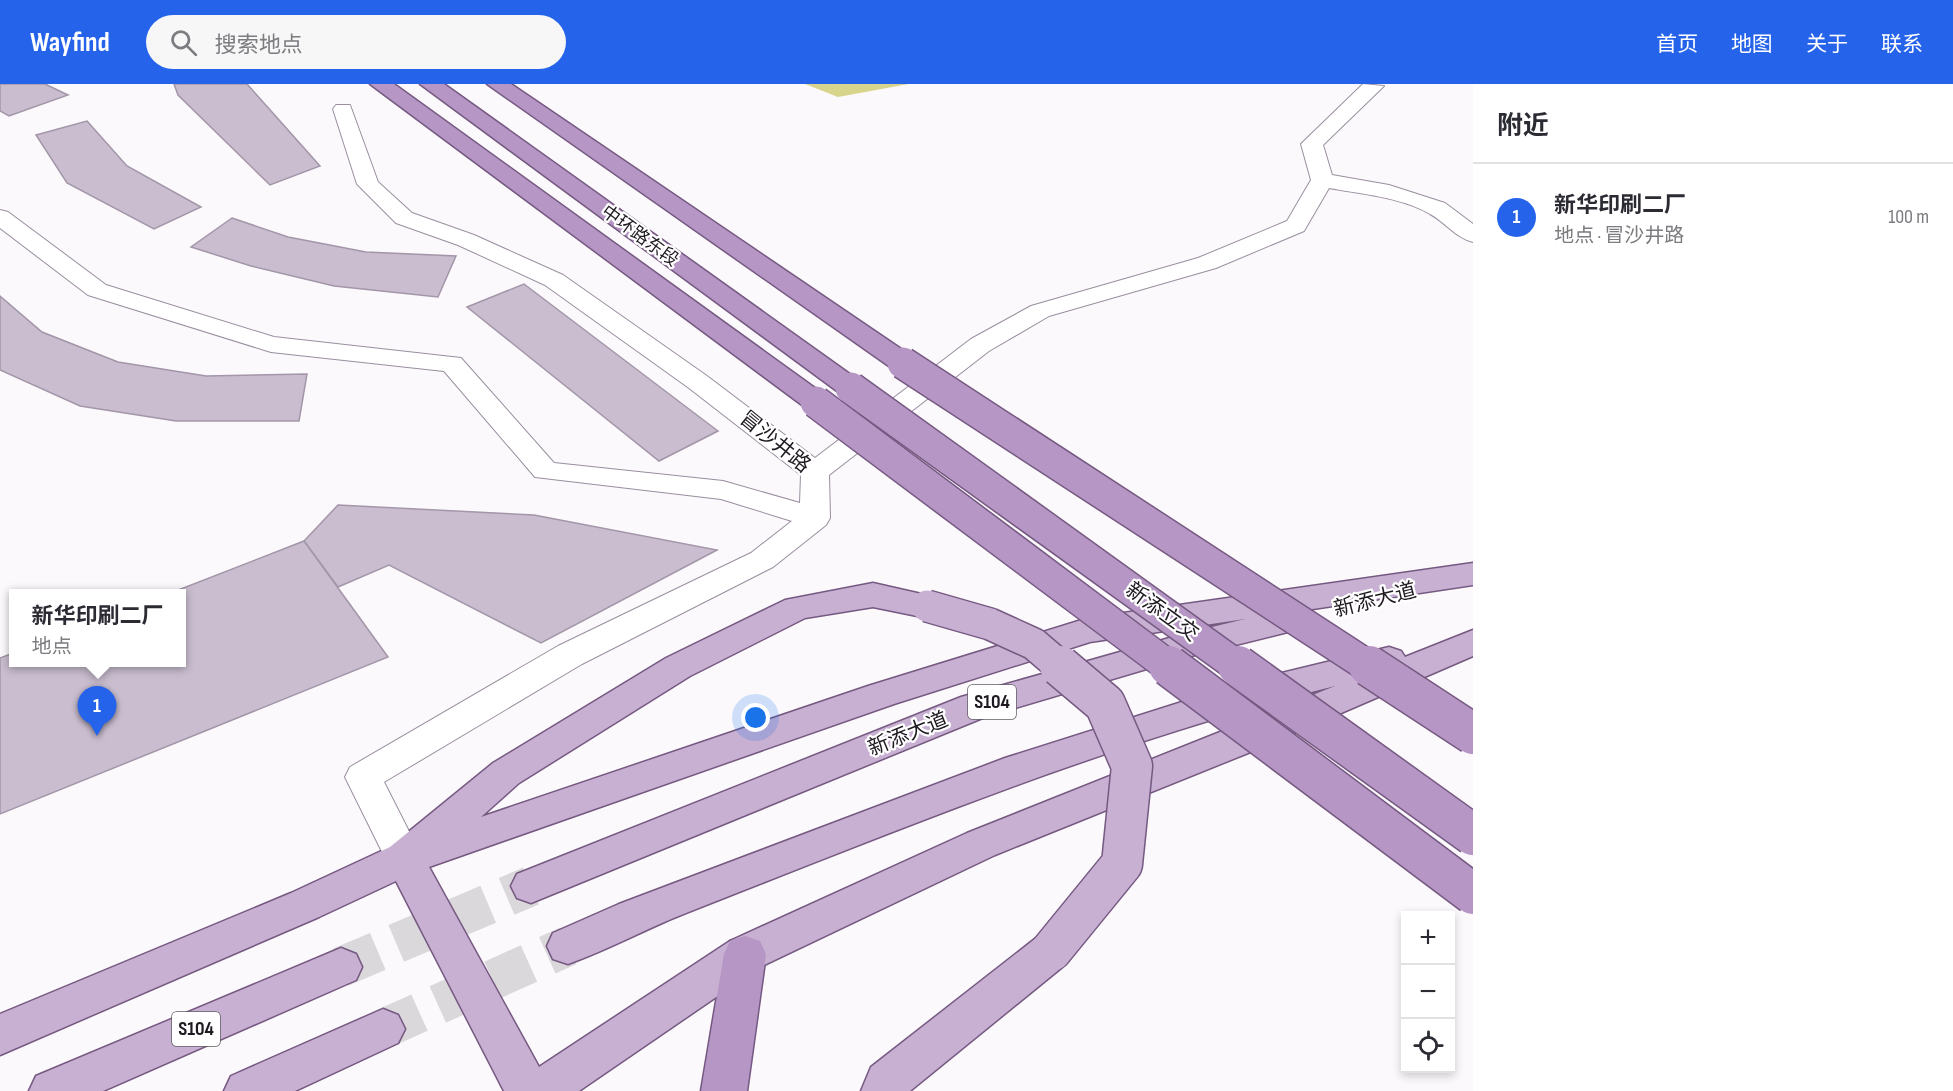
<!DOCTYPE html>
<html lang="zh">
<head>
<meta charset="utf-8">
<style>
  :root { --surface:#fff; --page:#f7f7f7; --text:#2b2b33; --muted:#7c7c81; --line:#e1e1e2; --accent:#2563eb }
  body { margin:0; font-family:"Sofia Sans Condensed","Noto Sans SC",sans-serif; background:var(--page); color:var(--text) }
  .controls { position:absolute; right:18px; bottom:18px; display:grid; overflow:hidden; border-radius:0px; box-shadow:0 3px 9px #0003 }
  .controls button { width:54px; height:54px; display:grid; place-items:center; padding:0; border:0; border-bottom:2px solid var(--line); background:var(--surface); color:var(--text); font:30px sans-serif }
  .you { position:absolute; left:756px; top:634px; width:21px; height:21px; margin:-15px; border:4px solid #fff; border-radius:50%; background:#1a73e8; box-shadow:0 0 0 9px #1a73e833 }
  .badge { display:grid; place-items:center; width:39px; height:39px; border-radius:50%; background:var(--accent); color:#fff; font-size:20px; font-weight:700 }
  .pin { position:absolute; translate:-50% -50px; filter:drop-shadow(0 2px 3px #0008) }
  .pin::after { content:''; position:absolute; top:32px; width:21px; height:18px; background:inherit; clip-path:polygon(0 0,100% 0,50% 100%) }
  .popup { position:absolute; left:9px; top:505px; width:177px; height:78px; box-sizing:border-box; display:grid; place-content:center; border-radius:0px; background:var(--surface); filter:drop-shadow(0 2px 4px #0005); font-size:20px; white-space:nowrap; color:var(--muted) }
  .popup b { font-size:22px; color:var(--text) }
  .popup::after { content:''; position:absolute; left:50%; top:100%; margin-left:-12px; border:12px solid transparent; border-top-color:var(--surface) }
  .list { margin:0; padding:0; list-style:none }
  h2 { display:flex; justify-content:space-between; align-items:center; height:78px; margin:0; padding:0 24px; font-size:26px }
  h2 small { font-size:20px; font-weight:400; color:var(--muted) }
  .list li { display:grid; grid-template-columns:39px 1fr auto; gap:18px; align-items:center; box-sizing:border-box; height:108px; padding:0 24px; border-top:2px solid var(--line) }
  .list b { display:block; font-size:22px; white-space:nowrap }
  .list p { margin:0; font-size:20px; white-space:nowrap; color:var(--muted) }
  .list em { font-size:20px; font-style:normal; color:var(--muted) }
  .icon { flex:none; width:33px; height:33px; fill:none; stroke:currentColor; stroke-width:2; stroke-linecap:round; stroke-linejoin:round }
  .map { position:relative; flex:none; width:1473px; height:1007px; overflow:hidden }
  header { display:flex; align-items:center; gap:36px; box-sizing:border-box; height:84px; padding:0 30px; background:var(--accent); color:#fff }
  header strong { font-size:28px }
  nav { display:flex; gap:33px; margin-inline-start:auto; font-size:21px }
  .search { width:420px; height:54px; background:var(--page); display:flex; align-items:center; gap:15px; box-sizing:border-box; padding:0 21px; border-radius:33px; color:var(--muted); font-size:22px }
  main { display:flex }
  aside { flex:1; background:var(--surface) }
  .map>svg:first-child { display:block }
  .green { fill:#d7d48c }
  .building { fill:#c9bdcf; stroke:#a296a8; stroke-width:1.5 }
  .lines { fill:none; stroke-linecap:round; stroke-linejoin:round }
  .primary-tunnel { stroke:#dbd8dc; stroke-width:40; stroke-dasharray:40 20; stroke-linecap:butt }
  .minor-casing { stroke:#9a8e9f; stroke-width:2 }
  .primary-casing { stroke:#755981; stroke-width:3 }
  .trunk-casing { stroke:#755981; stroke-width:3 }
  .minor { fill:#fff; fill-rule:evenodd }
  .primary { fill:#c8b0d3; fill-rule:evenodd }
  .trunk { fill:#b696c4; fill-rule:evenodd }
  .primary-bridge-far1-casing { stroke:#755981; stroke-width:34; stroke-linecap:butt }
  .primary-bridge-casing { stroke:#755981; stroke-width:43; stroke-linecap:butt }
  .trunk-bridge-far1-casing { stroke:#755981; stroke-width:34; stroke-linecap:butt }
  .trunk-bridge-casing { stroke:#755981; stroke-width:43; stroke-linecap:butt }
  .primary-bridge-far1 { stroke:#c8b0d3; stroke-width:31 }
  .primary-bridge { stroke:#c8b0d3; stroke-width:40 }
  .trunk-bridge-far1 { stroke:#b696c4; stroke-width:31 }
  .trunk-bridge { stroke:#b696c4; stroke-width:40 }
  .labels { text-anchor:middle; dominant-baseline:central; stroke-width:4.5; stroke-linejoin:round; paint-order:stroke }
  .far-street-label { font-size:18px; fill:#1f1a21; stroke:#fff }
  .shield { fill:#fff; stroke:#625f64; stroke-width:1.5 }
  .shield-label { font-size:20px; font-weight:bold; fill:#1f1a21 }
  .street-label { font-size:21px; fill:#1f1a21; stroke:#fff }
</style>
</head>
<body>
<header>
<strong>Wayfind</strong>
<div class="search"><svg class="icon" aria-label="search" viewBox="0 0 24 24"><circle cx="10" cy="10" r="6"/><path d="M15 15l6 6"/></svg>搜索地点</div>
<nav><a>首页</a><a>地图</a><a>关于</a><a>联系</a></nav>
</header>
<main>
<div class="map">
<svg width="1473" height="1007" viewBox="0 0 1473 1007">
  <rect width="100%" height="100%" fill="#fcf9fd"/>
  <path class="green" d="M805,0H909L838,13Z"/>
  <g class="building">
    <path d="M0,0H45L68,11L9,32L0,27Z"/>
    <path d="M174,0H247L320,82L270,101L178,11Z"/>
    <path d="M87,37L127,82L201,123L154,145L67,99L36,51Z"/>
    <path d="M232,134L288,153L366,168L456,172L438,213L334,202L251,182L191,163Z"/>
    <path d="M524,200L718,347L659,377L467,223Z"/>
    <path d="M0,212L42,248L118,278L206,292L307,290L299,337H176L80,322L0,286Z"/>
    <path d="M338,421L534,431L717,466L541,559L389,481L338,503L304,457Z"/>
    <path d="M304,457L388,573L0,730V574L13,569V578H181V510H168Z"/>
  </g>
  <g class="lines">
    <g class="primary-tunnel">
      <path d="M341,883L531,802"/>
      <path d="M383,945L568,862"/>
    </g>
    <g class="minor-casing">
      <path id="minor" d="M1363,0L1384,2L1323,61L1332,91L1389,101L1445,119L1473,140V158C1456,154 1445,138 1430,130C1401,113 1361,110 1329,104L1304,147L1216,184L1049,232L989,267L829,391L830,434L826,441L773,483L582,580L384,698L423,775L417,786L404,791L391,786L345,693L350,683L558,562L751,469L792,437L721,415L535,393L444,287L271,268L88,211L0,144V126L8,128L106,201L274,253L461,274L554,379L723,397L800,419L801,391L689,304L545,201L458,161L396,139L357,100L333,25L336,21H350L378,98L412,129L474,151L563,191L707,292L815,374L971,255L1031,222L1198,174L1287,137L1311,96L1301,60Z"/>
    </g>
    <g class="primary-casing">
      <g id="primary">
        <path d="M1473,479V501L1306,526L1313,535L1308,543L1187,573L985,633L531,819L517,814L511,802L517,790L961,613L1187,549L1245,535L1090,558L894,620L429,783L539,983L730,857L967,749L1335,602C1108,658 893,748 676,833C640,848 605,867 568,880L553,875L547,862L553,849L619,820L1005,674L1248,597L1389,563L1401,567L1405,573L1473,546V572L1258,665L995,771L760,883L579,1007H504L396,797L319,833L0,971V930L291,809L390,763L493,679L666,574L785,516L873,499L939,514L944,522L939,530L927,534L873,523L805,534L690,592L519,699L481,733L868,602L1088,534Z"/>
        <path d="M1051,849L1066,854L1072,867L1066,880L910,1007H861L871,983L1036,854Z"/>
        <path d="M341,864L356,870L362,883L356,896L103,1007H29L36,992Z"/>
        <path d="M383,925L398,931L405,945L398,959L295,1007H224L231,992Z"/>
      </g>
    </g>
    <g class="trunk-casing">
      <g id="trunk">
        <path d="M370,0H394L826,312L830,318L826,324L816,327L806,324Z"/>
        <path d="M420,0H444L861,298L865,304L861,310L851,312L841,310Z"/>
        <path d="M487,0H511L913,273L917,279L913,285L903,287L893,285Z"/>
        <path d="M745,852L760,857L766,870L747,1007H701L724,870L730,857Z"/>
      </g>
    </g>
    <use href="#minor" class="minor"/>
    <use href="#primary" class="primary"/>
    <use href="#trunk" class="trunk"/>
    <g class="primary-bridge-far1-casing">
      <path id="primary-bridge-far1" d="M927,522L990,540L1034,560L1062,584"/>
    </g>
    <g class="primary-bridge-casing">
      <path id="primary-bridge" d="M1051,867L1122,780L1132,682L1105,620L1060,582"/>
    </g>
    <g class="trunk-bridge-far1-casing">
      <g id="trunk-bridge-far1">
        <path d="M903,279L1371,584"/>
        <path d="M851,304L1240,584"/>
        <path d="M816,318L1171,584"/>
      </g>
    </g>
    <g class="trunk-bridge-casing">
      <g id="trunk-bridge">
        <path d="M1169,582L1473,810"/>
        <path d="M1238,582L1473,751"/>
        <path d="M1369,582L1473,650"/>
      </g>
    </g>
    <use href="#primary-bridge-far1" class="primary-bridge-far1"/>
    <use href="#primary-bridge" class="primary-bridge"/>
    <use href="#trunk-bridge-far1" class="trunk-bridge-far1"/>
    <use href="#trunk-bridge" class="trunk-bridge"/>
  </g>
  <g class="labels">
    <g class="far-street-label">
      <text transform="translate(640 152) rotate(36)">中环路东段</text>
    </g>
    <g class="shield">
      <rect x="968" y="601" width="48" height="34" rx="4.5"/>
      <rect x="172" y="928" width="48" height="34" rx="4.5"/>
    </g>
    <g class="shield-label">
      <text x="992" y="618">S104</text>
      <text x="196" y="945">S104</text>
    </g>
    <g class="street-label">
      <text transform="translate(775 358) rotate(39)">冒沙井路</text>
      <text transform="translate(1375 516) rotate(-14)">新添大道</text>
      <text transform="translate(1162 528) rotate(36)">新添立交</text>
      <text transform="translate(908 650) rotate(-22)">新添大道</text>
    </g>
  </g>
</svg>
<div class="controls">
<button>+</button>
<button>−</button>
<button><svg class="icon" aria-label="locate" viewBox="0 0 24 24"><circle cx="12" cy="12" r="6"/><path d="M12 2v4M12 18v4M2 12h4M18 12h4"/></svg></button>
</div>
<div class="you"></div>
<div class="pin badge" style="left:97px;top:652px">1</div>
<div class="popup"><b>新华印刷二厂</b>地点</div>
</div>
<aside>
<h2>附近<small></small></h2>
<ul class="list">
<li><span class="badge">1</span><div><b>新华印刷二厂</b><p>地点 · 冒沙井路</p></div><em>100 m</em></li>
</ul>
</aside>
</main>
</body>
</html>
